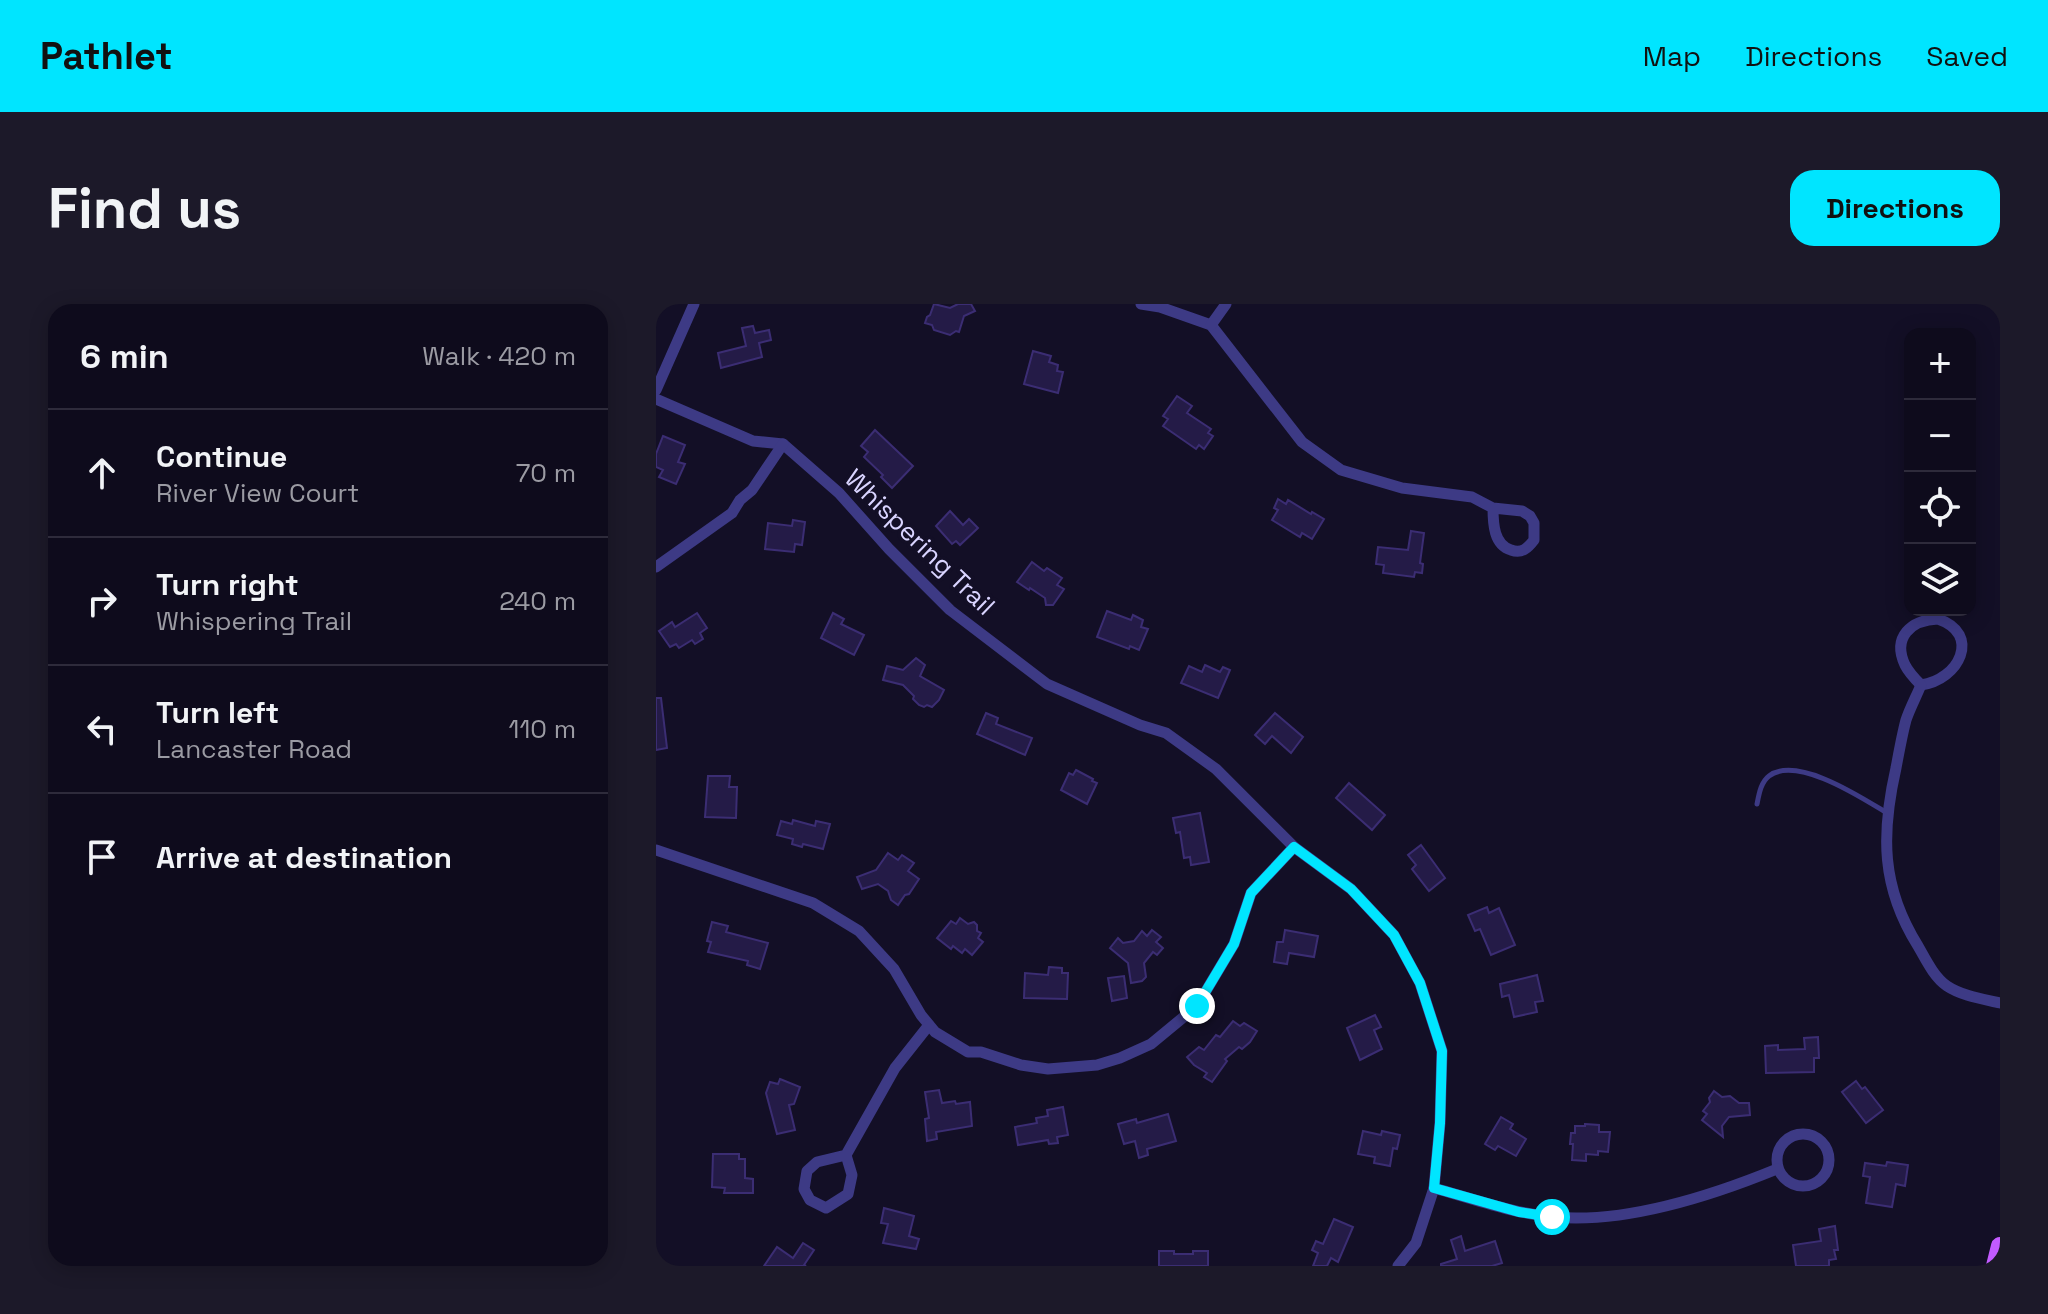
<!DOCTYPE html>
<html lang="en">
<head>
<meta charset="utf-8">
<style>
  :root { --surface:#0e0b1c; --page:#1c1929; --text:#f1f3f6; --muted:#9b9ba3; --line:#2e2b3b; --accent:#00e5ff }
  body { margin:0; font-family:"Space Grotesk",sans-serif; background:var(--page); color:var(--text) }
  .controls { position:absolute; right:24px; top:24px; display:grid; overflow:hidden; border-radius:16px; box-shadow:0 4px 20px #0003 }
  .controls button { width:72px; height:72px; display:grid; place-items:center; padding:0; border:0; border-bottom:2px solid var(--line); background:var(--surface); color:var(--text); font:40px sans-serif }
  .stop { position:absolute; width:24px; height:24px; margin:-18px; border:6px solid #00e5ff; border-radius:50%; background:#fff }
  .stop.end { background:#00e5ff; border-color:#fff; box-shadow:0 2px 8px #0008 }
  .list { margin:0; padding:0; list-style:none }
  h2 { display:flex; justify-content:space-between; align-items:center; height:104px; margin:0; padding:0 32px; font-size:34px }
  h2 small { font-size:26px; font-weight:400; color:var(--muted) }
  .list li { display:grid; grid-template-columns:52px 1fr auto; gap:24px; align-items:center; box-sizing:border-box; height:128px; padding:0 32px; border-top:2px solid var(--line) }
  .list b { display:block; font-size:30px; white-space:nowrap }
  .list p { margin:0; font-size:26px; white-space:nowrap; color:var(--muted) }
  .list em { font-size:26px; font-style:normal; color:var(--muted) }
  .icon { flex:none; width:44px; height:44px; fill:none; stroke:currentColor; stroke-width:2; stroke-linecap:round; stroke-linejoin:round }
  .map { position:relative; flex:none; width:1344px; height:962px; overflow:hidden; border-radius:24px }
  header { display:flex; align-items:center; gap:48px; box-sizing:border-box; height:112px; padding:0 40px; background:var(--accent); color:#111 }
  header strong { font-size:38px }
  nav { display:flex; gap:44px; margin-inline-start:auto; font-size:28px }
  .intro { display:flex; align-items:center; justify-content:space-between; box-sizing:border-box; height:192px; padding:0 48px }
  h1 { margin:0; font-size:56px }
  .button { padding:20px 36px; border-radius:24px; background:var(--accent); color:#111; font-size:28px; font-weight:700 }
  main { display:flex; gap:48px; padding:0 48px }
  aside { flex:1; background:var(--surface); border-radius:24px; box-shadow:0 4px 20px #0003 }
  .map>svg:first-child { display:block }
  .building { fill:#241b47; stroke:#3b2d73; stroke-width:2 }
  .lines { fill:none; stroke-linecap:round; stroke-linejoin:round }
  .service { stroke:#3d3a85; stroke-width:5 }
  .minor { stroke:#3d3a85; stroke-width:11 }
  .primary { stroke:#c25bff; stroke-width:18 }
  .route { stroke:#00e5ff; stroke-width:10 }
  .labels { text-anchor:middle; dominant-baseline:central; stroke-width:7; stroke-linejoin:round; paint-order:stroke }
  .street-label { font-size:26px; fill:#d9d4ff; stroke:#130f26 }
</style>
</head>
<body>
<header>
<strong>Pathlet</strong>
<nav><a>Map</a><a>Directions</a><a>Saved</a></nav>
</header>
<div class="intro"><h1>Find us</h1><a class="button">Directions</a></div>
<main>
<aside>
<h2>6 min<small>Walk · 420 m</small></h2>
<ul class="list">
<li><svg class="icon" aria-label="ahead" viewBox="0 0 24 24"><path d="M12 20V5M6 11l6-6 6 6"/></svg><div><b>Continue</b><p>River View Court</p></div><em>70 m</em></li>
<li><svg class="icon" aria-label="right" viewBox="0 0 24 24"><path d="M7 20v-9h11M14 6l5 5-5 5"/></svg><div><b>Turn right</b><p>Whispering Trail</p></div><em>240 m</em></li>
<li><svg class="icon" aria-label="left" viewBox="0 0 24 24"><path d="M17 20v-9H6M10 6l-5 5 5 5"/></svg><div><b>Turn left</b><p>Lancaster Road</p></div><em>110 m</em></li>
<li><svg class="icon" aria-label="arrive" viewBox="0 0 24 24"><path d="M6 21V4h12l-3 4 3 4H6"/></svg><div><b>Arrive at destination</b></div></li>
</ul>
</aside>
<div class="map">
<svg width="1344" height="962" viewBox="0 0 1344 962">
  <rect width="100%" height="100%" fill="#130f26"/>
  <g class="building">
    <path d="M278,0L294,4L302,0H315L319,7L308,12L303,28L300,27L294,31L278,26L276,21L269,19L271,13L274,11Z"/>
    <path d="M97,22L99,29L113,26L115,36L103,39L106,53L65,64L62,49L90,42L86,24Z"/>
    <path d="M377,47L395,52L393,58L402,61L401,67L407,68L402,89L368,80Z"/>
    <path d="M521,92L536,102L531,109L555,125L552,129L557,132L548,145L543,141L540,145L507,122L512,115L507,112Z"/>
    <path d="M219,126L257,162L236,184L225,173L227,171L208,153L212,148L205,142Z"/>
    <path d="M7,132L29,141L22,158L29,160L20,180L3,173L7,166L0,163V150Z"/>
    <path d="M622,195L630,200L632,196L655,210L656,208L668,215L656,235L646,229L644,233L616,216L622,206L618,204Z"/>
    <path d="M294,207L307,221L313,215L322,224L304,241L300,237L296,240L280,222Z"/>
    <path d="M137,216L149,218L146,241L139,240L138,248L109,245L112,219L136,222Z"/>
    <path d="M755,227L768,229L764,259L767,260L766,269L759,268L758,273L727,269L728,261L720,260L722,243L752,246Z"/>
    <path d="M376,258L388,267L391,264L406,274L401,281L408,285L397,301H390L389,294L374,284L373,286L361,278Z"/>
    <path d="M451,307L475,316L477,311L487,316L485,323L492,325L483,346L474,342L473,345L441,333Z"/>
    <path d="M41,309L51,324L44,329L47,335L39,340L36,336L23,344L20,340L14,343L3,327L16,318L19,323Z"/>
    <path d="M177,309L188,315L185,320L208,331L198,351L165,334Z"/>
    <path d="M260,354L269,361L264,372L288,386L283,396L276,403L271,401L268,403L263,401L257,395L258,392L247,381L227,376L231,362L247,366Z"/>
    <path d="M549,361L564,368L567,363L574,366L562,394L525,379L533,362L546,368Z"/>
    <path d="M0,394H5L11,444L0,446Z"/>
    <path d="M330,409L342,414L340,420L376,434L369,451L321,430Z"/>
    <path d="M619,409L647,433L635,449L616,432L609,440L599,431Z"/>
    <path d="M420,466L437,475L436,477L441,479L431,500L405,486L413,469L417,471Z"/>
    <path d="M52,472H74L73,483H81L80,514L49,513Z"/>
    <path d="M693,479L729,511L716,526L680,494Z"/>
    <path d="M544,509L553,558L535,561L534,553L528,554L524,528L520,529L517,514Z"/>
    <path d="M137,516L159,522L160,517L174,520L167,545L147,540L146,543L136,540L137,535L121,531L125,517L136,520Z"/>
    <path d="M765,541L789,574L773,587L756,565L760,561L752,551Z"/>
    <path d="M232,549L242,556L246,551L258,559L252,567L263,575L253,590L249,591L242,601L235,596L232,587L222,580L206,585L201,573L220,566Z"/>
    <path d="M831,603L833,609L843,604L859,641L835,651L824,625L819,627L812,611Z"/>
    <path d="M304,614L312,620L318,618L321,621V627L325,629L322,634L327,638L316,651L309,645L306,649L297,642L295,645L281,634L295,617L300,620Z"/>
    <path d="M56,618L72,622L70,628L112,639L104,665L91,661L92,657L52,648L55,638L51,637Z"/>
    <path d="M496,626L505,633L500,638L507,644L501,651L497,648L488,659L490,673L486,677L475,679L472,659L454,644L462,634L467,639L478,637L486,627L491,632Z"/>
    <path d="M629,626L662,632L658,653L633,649L631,660L618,658L621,638H627Z"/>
    <path d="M393,663L406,664V669H412L411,695L368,694L369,669L392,671Z"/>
    <path d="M881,671L887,697L879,698L881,708L858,713L853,691L846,693L844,680Z"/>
    <path d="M468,672L471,694L456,697L452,674Z"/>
    <path d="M719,711L725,723L718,726L726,745L704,756L691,724Z"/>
    <path d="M577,717L584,722L588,719L601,727L594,738L586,745L583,743L569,755L571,757L556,778L548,773L551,769L538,761L531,753L543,743L548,746L560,731L564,733Z"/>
    <path d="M1162,733L1163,754H1158V768L1110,769L1109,742L1122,741V746L1149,745L1148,734Z"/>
    <path d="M124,775L144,783L138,800L133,801L139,826L121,830L110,789L114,778L122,780Z"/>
    <path d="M1200,777L1206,785L1209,783L1227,806L1210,819L1186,788Z"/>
    <path d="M283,786L286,799L299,797L300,800L314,798L316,822L280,828L281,835L271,837L269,815L273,814L269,788Z"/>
    <path d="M1058,787L1066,793L1074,792L1083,799H1093L1094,811L1073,813L1066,822L1067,833L1046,816L1051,810L1047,807L1054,798L1053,794Z"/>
    <path d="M407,803L412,831L401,833L402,839L393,840L392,836L362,841L359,823L381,819L380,814L392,812L391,806Z"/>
    <path d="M512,810L520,837L491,845L492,851L483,854L479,837L468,840L462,820L480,815L481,819Z"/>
    <path d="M845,813L857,820L854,825L870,835L860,852L842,842L839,846L829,840Z"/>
    <path d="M929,820L943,821V828H954L952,848L942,847V851L930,850V857L916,856L917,840H914L915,829H919V822H929Z"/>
    <path d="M707,827L725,831L726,827L744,831L741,845L737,844L734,862L718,859L719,853L702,850Z"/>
    <path d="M57,850H83V855H89V874L97,875V889H68L69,884L56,883Z"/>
    <path d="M1231,858L1252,861L1249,882L1240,880L1236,903L1210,899L1214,873L1207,872L1209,859L1230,862Z"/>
    <path d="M228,904L258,912L253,932L263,935L260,945L227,939L232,920L225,919Z"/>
    <path d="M678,915L697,923L682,958L675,954L671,962H657L662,949L656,946L660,937L667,940Z"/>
    <path d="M1179,922L1182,946H1178L1180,955L1173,956V962H1140L1137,941L1165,937L1163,925Z"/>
    <path d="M805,932L809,947L839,937L846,959L836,962H785V960L801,955L795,936Z"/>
    <path d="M147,939L158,946L148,961L150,962H108L121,943L137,954Z"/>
    <path d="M503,947H518V950H537V947H552V962H503Z"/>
  </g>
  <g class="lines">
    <path class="service" d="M1101,500C1103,490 1105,478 1113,472C1141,451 1206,494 1231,509"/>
    <g class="minor">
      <path d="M485,0L504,3L555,21L646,138L685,166L746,184L816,193L837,204L866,207L874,212L878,219V236C872,244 866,250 855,246C838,241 837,220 837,204"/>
      <path d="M555,21L570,0"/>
      <path d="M0,86L38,0"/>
      <path d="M0,95L97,137L127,140L183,189L233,245L294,306L391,380L484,421L510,429L560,465L638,543L695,585L738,631L764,679L786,747L784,819L778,884L760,939L742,962"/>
      <path d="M0,263L76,209L84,196L96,186L127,140"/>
      <path d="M1282,315C1326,330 1303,376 1265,381C1259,375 1253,369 1249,361C1236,333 1255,316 1282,315Z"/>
      <path d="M1265,381C1260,393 1254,404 1250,416C1246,431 1243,448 1240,464C1225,530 1225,583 1262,642C1270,656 1278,673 1291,682C1306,692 1327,695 1344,699"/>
      <path d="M0,546L157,599L203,627L226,652L238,665L265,711L279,728L312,748H325L365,761L392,765L441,761L464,754L495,740L541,702L578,640L595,589L638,543"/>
      <circle cx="1147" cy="856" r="26"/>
      <path d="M190,851L161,858L151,867L148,885L154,896L170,904L192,890L196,871L190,851L239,764L273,721"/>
      <path d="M778,884C817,895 856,909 897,913C969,920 1055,892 1121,865"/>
    </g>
    <path class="primary" d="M1339,962L1344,942"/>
  </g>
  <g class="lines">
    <path class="route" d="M541,702L578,640L595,589L638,543L695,585L738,631L764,679L786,747L784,819L778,884L863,908L896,913"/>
  </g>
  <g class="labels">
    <g class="street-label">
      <text transform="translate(264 238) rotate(44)">Whispering Trail</text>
    </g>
  </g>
</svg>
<div class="controls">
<button>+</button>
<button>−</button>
<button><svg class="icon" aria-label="locate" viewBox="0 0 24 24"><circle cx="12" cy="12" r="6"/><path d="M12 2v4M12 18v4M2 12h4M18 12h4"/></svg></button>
<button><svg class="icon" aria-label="layers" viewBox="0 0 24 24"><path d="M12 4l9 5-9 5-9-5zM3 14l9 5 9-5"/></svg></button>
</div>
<div class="stop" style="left:896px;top:913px"></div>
<div class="stop end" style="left:541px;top:702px"></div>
</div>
</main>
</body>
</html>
